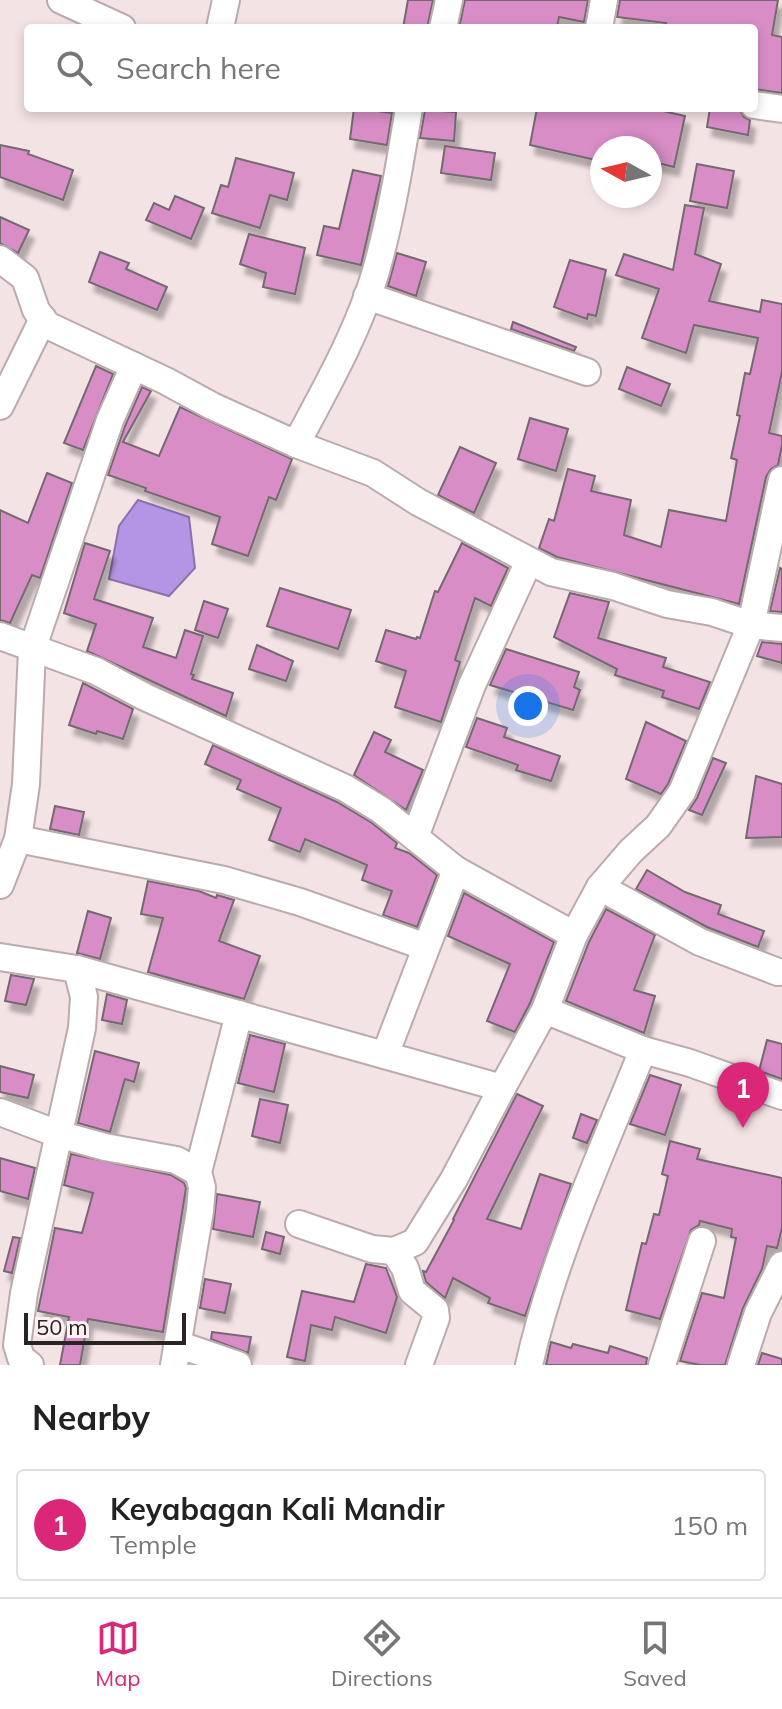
<!DOCTYPE html>
<html lang="en">
<head>
<meta charset="utf-8">
<style>
  :root { --surface:#fff; --page:#f6f6f6; --text:#222; --muted:#767676; --line:#e0e0e0; --accent:#db2777 }
  body { margin:0; font-family:Mulish,sans-serif; background:var(--page); color:var(--text) }
  .compass { position:absolute; left:590px; top:136px; width:72px; height:72px; border-radius:50%; background:var(--surface); box-shadow:0 4px 12px #0003; rotate:278deg }
  .scale { position:absolute; left:24px; bottom:20px; width:162px; box-sizing:border-box; padding-left:8px; border:4px solid #292324; border-top:0; font-size:22px; line-height:28px; white-space:nowrap; color:#292324; -webkit-text-stroke:6px #fff1f3; paint-order:stroke }
  .you { position:absolute; left:528px; top:706px; width:28px; height:28px; margin:-20px; border:6px solid #fff; border-radius:50%; background:#1a73e8; box-shadow:0 0 0 12px #1a73e833 }
  .badge { display:grid; place-items:center; width:52px; height:52px; border-radius:50%; background:var(--accent); color:#fff; font-size:26px; font-weight:700 }
  .pin { position:absolute; translate:-50% -66px; filter:drop-shadow(0 2px 4px #0008) }
  .pin::after { content:''; position:absolute; top:42px; width:28px; height:24px; background:inherit; clip-path:polygon(0 0,100% 0,50% 100%) }
  .list { margin:0; padding:0; list-style:none }
  h2 { display:flex; justify-content:space-between; align-items:center; height:104px; margin:0; padding:0 32px; font-size:34px }
  h2 small { font-size:26px; font-weight:400; color:var(--muted) }
  .list li { display:grid; grid-template-columns:52px 1fr auto; gap:24px; align-items:center; box-sizing:border-box; height:112px; margin:0 16px 16px; padding:0 16px; border:2px solid var(--line); border-radius:8px }
  .list b { display:block; font-size:30px; white-space:nowrap }
  .list p { margin:0; font-size:26px; white-space:nowrap; color:var(--muted) }
  .list em { font-size:26px; font-style:normal; color:var(--muted) }
  .icon { flex:none; width:44px; height:44px; fill:none; stroke:currentColor; stroke-width:2; stroke-linecap:round; stroke-linejoin:round }
  .map { position:relative; flex:none; width:782px; height:1365px; overflow:hidden }
  .search { position:absolute; background:var(--surface); box-shadow:0 4px 12px #0003; left:24px; right:24px; top:24px; height:88px; display:flex; align-items:center; gap:20px; box-sizing:border-box; padding:0 28px; border-radius:8px; color:var(--muted); font-size:30px }
  .sheet { height:232px; background:var(--surface) }
  nav { display:flex; justify-content:space-around; align-items:center; box-sizing:border-box; height:112px; border-top:2px solid var(--line); background:var(--surface); font-size:22px; color:var(--muted) }
  nav a { display:grid; justify-items:center; gap:4px }
  nav .on { color:var(--accent) }
  .map>svg:first-child { display:block }
  .water { fill:#b494e4; stroke:#8a72aa; stroke-width:2 }
  .building { fill:#d88dc7; stroke:#746971; stroke-width:2; filter:url(#shadow) }
  .lines { fill:none; stroke-linecap:round; stroke-linejoin:round }
  .minor-casing { stroke:#bbabad; stroke-width:30 }
  .minor { stroke:#fff; stroke-width:26 }
</style>
</head>
<body>
<div class="map">
<svg width="782" height="1365" viewBox="0 0 782 1365">
  <defs>
    <filter id="shadow"><feDropShadow dx="5" dy="9" stdDeviation="2" flood-color="#0004"/></filter>
  </defs>
  <rect width="100%" height="100%" fill="#f4e3e5"/>
  <path class="water" d="M138,500L189,517L195,568L169,596L109,579L119,526Z"/>
  <g class="building">
    <path d="M408,0H433L427,28H403Z"/>
    <path d="M465,0H588L584,22L559,17L557,28H459Z"/>
    <path d="M620,0H778L772,35L782,37V93L754,89V28L690,25L689,28H664L666,23L617,17Z"/>
    <path d="M354,108L392,113L387,145L350,139Z"/>
    <path d="M537,108H650L685,116L674,167L650,161V148H602L600,161L530,145Z"/>
    <path d="M710,108H739L744,117L750,120L748,135L707,127Z"/>
    <path d="M425,110L456,112L454,141L420,138Z"/>
    <path d="M0,145L29,151L28,154L73,170L63,200L0,177Z"/>
    <path d="M445,146L495,153L491,180L441,173Z"/>
    <path d="M236,158L294,173L287,200L270,195L260,228L212,213L221,185L228,187Z"/>
    <path d="M697,164L734,171L727,208L690,201Z"/>
    <path d="M353,170L381,176L361,265L317,255L324,226L339,229Z"/>
    <path d="M175,196L204,208L191,239L146,220L154,203L169,210Z"/>
    <path d="M685,205L704,208L695,254L721,264L709,301L760,312L762,300L782,304V372L769,433L782,436V445L778,465L771,469L766,477L739,604L557,557L539,548L549,519L554,521L568,469L595,476L591,491L631,500L624,535L661,547L669,510L726,521L737,460L731,458L740,416L737,415L745,373L750,374L758,338L694,325L686,353L642,338L659,289L616,275L624,254L673,270Z"/>
    <path d="M0,217L29,230L18,253L0,243Z"/>
    <path d="M249,234L305,248L295,294L263,287L266,273L240,264Z"/>
    <path d="M100,252L129,263L126,269L167,287L157,310L89,282Z"/>
    <path d="M397,253L426,262L416,296L388,286Z"/>
    <path d="M570,260L606,270L596,316L588,314L587,319L554,307Z"/>
    <path d="M513,322L576,347L574,351L511,329Z"/>
    <path d="M96,366L113,374L83,450L64,443Z"/>
    <path d="M627,367L670,384L661,406L619,389Z"/>
    <path d="M142,387L151,391L123,442L159,456L180,407L292,459L276,500L269,497L248,556L212,544L220,517L145,491L146,488L108,475L125,426Z"/>
    <path d="M530,418L568,429L556,471L518,459Z"/>
    <path d="M460,447L496,463L474,513L438,495Z"/>
    <path d="M47,473L72,483L40,578L32,575L10,623L0,620V510L28,523Z"/>
    <path d="M85,543L110,551L94,599L153,618L143,647L176,658L185,630L203,636L191,674L194,675L192,679L233,693L226,716L87,651L96,624L64,613Z"/>
    <path d="M462,543L508,568L491,606L475,598L455,660L460,662L441,722L395,707L406,671L376,661L386,630L416,639L417,637L420,638L435,591L438,592Z"/>
    <path d="M780,568L782,569V612L770,611Z"/>
    <path d="M280,588L351,610L338,649L267,626Z"/>
    <path d="M570,593L609,602L598,638L666,658L663,667L710,682L699,709L662,697L664,691L615,675L617,669L554,637Z"/>
    <path d="M204,601L228,609L218,638L195,630Z"/>
    <path d="M762,642L782,644V663L757,656Z"/>
    <path d="M257,645L293,661L286,681L249,669Z"/>
    <path d="M506,649L579,672L574,687L580,690L573,710L490,685Z"/>
    <path d="M83,683L133,709L123,739L97,731L96,734L69,725Z"/>
    <path d="M477,718L507,728L504,737L560,756L551,781L516,770L518,765L466,747Z"/>
    <path d="M646,722L686,741L668,784L661,794L626,779Z"/>
    <path d="M374,732L391,740L385,752L423,770L406,810L354,775Z"/>
    <path d="M213,745L337,802L372,823L397,843L395,848L409,853L437,875L417,927L383,915L392,891L362,880L367,865L305,839L300,852L269,840L281,808L237,789L241,780L205,764Z"/>
    <path d="M713,758L726,763L702,815L689,810L697,798Z"/>
    <path d="M756,776L782,784V837L746,838Z"/>
    <path d="M55,806L84,812L79,835L50,829Z"/>
    <path d="M647,870L685,892L721,905L718,914L764,931L758,947L707,927L636,889Z"/>
    <path d="M148,881L199,891L216,898L217,895L234,900L219,941L260,956L244,999L148,972L163,918L141,914Z"/>
    <path d="M464,893L554,942L530,1003L515,1032L487,1021L510,964L448,936Z"/>
    <path d="M606,909L655,935L634,990L655,996L644,1033L566,1001L589,942Z"/>
    <path d="M88,911L111,918L100,959L77,953Z"/>
    <path d="M11,975L34,979L26,1005L5,1001Z"/>
    <path d="M107,994L127,1000L122,1024L102,1020Z"/>
    <path d="M250,1035L285,1044L274,1092L238,1083Z"/>
    <path d="M767,1040L782,1044V1079L759,1071Z"/>
    <path d="M95,1051L139,1063L134,1082L125,1079L110,1132L78,1123Z"/>
    <path d="M0,1066L34,1075L28,1098L0,1092Z"/>
    <path d="M650,1075L681,1085L665,1135L630,1124Z"/>
    <path d="M517,1094L543,1106L487,1219L521,1229L540,1174L571,1184L525,1316L488,1303L490,1298L453,1278L445,1298L426,1282L423,1271L426,1272L454,1220L453,1219Z"/>
    <path d="M260,1099L288,1105L280,1143L252,1136Z"/>
    <path d="M581,1114L597,1120L587,1143L573,1138Z"/>
    <path d="M670,1141L700,1149L697,1159L782,1178V1228L777,1248L767,1246L762,1269L743,1308L725,1365H700L680,1361L702,1293L724,1298L736,1238L731,1237L732,1229L700,1221L699,1225L691,1230L660,1319L626,1310L642,1243L646,1244L654,1214L659,1215L668,1176L662,1174Z"/>
    <path d="M71,1154L171,1175L184,1183L186,1188L163,1332L88,1319L80,1365H60L69,1317L38,1311L55,1228L82,1233L93,1193L64,1185Z"/>
    <path d="M0,1158L35,1168L28,1199L0,1191Z"/>
    <path d="M217,1194L260,1202L253,1237L213,1229Z"/>
    <path d="M266,1232L284,1237L280,1254L262,1249Z"/>
    <path d="M13,1237L20,1238L12,1273L4,1271Z"/>
    <path d="M366,1264L386,1268L397,1297L386,1333L335,1317L332,1330L311,1325L305,1361L287,1357L302,1291L354,1302Z"/>
    <path d="M205,1279L231,1284L225,1313L200,1308Z"/>
    <path d="M212,1332L251,1337L248,1353L211,1339Z"/>
    <path d="M551,1342L571,1348L573,1344L608,1353L610,1346L647,1358L646,1365H546Z"/>
    <path d="M762,1353L782,1359V1365H758Z"/>
  </g>
  <g class="lines">
    <g class="minor-casing">
      <g id="minor">
        <path d="M61,0L122,28"/>
        <path d="M220,28L226,0"/>
        <path d="M443,28L449,0"/>
        <path d="M599,28L604,0"/>
        <path d="M754,105L782,109"/>
        <path d="M0,259L25,278L36,310L47,325L166,381L212,406L296,444L373,473L418,502L551,572L613,586L667,604L712,612L751,625L782,480"/>
        <path d="M367,296L587,372"/>
        <path d="M0,406L43,319"/>
        <path d="M296,444C326,388 358,332 376,271C391,218 400,163 409,108"/>
        <path d="M0,636L96,671L145,697L345,788L381,810L456,870L574,935"/>
        <path d="M415,837L472,685L529,561"/>
        <path d="M18,839L224,880L300,902L426,947"/>
        <path d="M0,885L18,839L26,784L32,650L110,420L134,366"/>
        <path d="M600,887L700,942L778,972"/>
        <path d="M0,957L77,969L502,1088L545,1010L643,1050L690,1063L782,1096"/>
        <path d="M545,1010L574,935L600,887L631,851L658,826L682,792L751,625L782,628"/>
        <path d="M385,1055L456,870"/>
        <path d="M0,1112L58,1134L105,1147L176,1160L198,1172"/>
        <path d="M299,1224L372,1249L394,1251L415,1242L454,1179L502,1088"/>
        <path d="M394,1251L405,1268L412,1291L435,1310L436,1318L419,1365"/>
        <path d="M177,1344L238,1365"/>
        <path d="M30,1365L21,1358L17,1345L24,1293L82,1028L84,997L77,969"/>
        <path d="M174,1365L200,1211L202,1187L198,1172L239,1014"/>
        <path d="M529,1365C553,1258 602,1152 643,1050"/>
        <path d="M662,1365L702,1241"/>
        <path d="M741,1365L758,1313L782,1265"/>
      </g>
    </g>
    <use href="#minor" class="minor"/>
  </g>
</svg>
<svg class="compass" viewBox="-18 -18 36 36"><path d="M0-13l5 13h-10z" fill="#e53935"/><path d="M0 13l5-13h-10z" fill="#767676"/></svg>
<div class="scale">50 m</div>
<div class="you"></div>
<div class="pin badge" style="left:743px;top:1128px">1</div>
<div class="search"><svg class="icon" aria-label="search" viewBox="0 0 24 24"><circle cx="10" cy="10" r="6"/><path d="M15 15l6 6"/></svg>Search here</div>
</div>
<section class="sheet">
<h2>Nearby<small></small></h2>
<ul class="list">
<li><span class="badge">1</span><div><b>Keyabagan Kali Mandir</b><p>Temple</p></div><em>150 m</em></li>
</ul>
</section>
<nav>
<a class="on"><svg class="icon" aria-label="map" viewBox="0 0 24 24"><path d="M3 6l6-2 6 2 6-2v14l-6 2-6-2-6 2zM9 4v14M15 6v14"/></svg>Map</a>
<a><svg class="icon" aria-label="directions" viewBox="0 0 24 24"><path d="M12 3l9 9-9 9-9-9zM9 14v-3h6M13 9l2 2-2 2"/></svg>Directions</a>
<a><svg class="icon" aria-label="saved" viewBox="0 0 24 24"><path d="M7 4h10v16l-5-4-5 4z"/></svg>Saved</a>
</nav>
</body>
</html>
